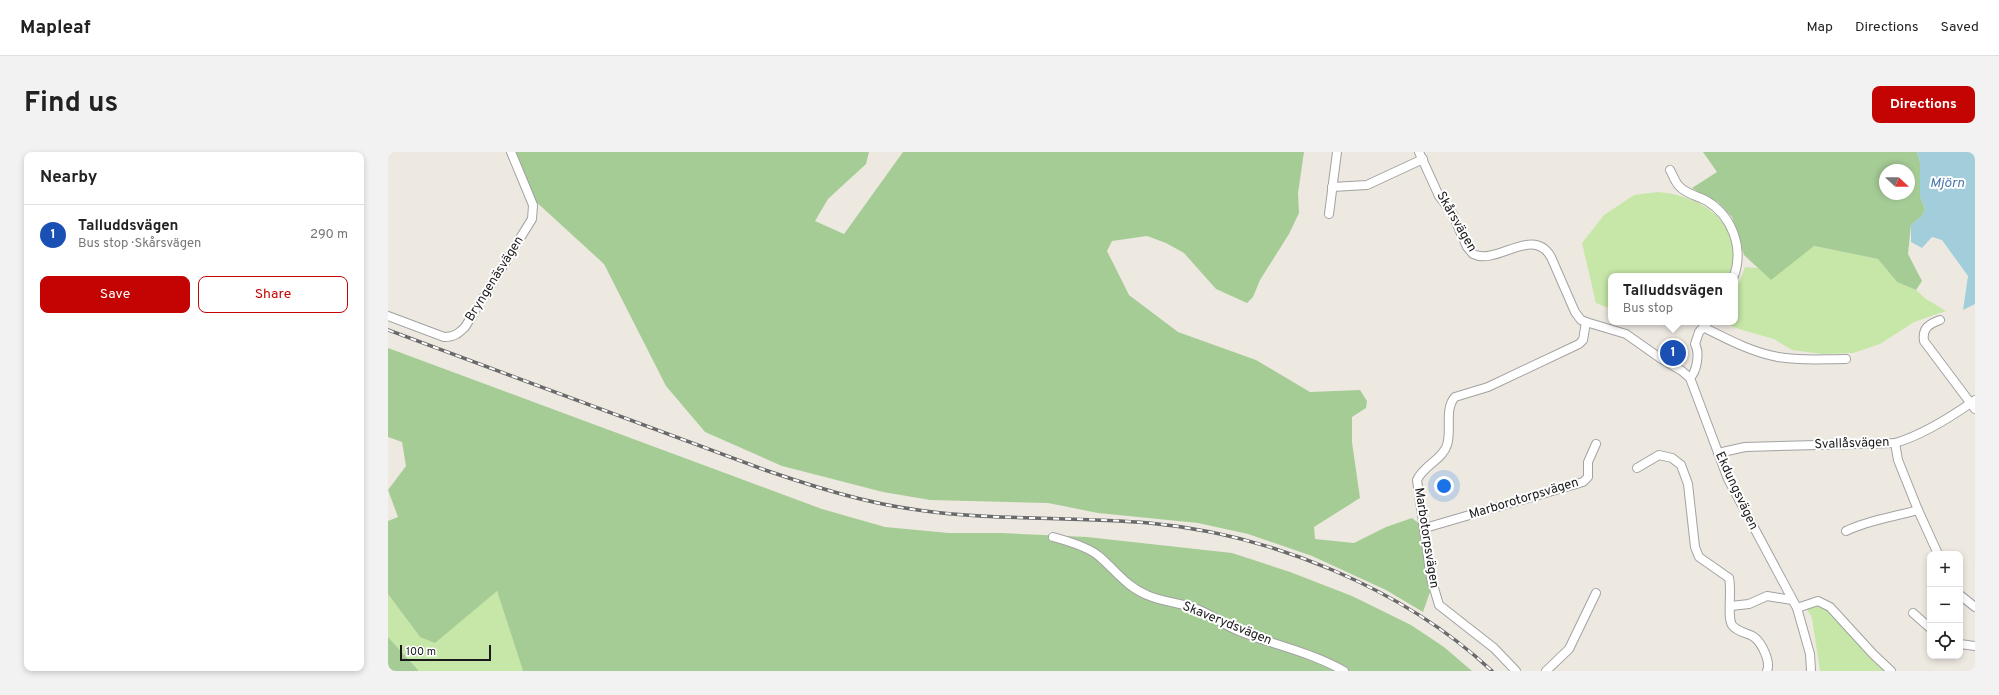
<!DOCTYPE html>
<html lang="en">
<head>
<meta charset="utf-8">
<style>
  :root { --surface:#fff; --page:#f2f2f2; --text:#222; --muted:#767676; --line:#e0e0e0; --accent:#c30403 }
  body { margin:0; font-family:Overpass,sans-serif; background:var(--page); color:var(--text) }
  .controls { position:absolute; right:12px; bottom:12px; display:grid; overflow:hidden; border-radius:8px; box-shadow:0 2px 6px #0003 }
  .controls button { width:36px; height:36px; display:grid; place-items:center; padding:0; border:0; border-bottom:1px solid var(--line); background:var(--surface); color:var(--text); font:20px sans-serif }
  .compass { position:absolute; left:1491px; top:12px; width:36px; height:36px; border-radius:50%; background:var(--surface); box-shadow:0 2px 6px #0003; rotate:112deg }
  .scale { position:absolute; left:12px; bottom:10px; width:91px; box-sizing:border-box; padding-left:4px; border:2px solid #1b1b1b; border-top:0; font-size:11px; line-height:14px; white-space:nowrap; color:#1b1b1b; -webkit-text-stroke:3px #fff; paint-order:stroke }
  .you { position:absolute; left:1056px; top:334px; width:14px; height:14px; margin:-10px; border:3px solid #fff; border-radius:50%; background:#1a73e8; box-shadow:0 0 0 6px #1a73e833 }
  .badge { display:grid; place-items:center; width:26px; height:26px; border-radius:50%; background:var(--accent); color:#fff; font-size:13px; font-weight:700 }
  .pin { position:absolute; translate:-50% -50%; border:2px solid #fff; box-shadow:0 1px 4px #0006 }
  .popup { position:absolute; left:1220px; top:121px; width:130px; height:52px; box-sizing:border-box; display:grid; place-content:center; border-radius:8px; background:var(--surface); filter:drop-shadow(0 1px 3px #0005); font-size:13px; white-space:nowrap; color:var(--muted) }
  .popup b { font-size:15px; color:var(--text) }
  .popup::after { content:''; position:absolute; left:50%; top:100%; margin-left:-8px; border:8px solid transparent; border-top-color:var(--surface) }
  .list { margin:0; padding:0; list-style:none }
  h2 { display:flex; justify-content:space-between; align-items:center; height:52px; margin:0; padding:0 16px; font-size:17px }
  h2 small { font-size:13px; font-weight:400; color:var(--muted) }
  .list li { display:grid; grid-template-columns:26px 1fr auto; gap:12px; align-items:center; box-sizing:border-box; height:60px; padding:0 16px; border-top:1px solid var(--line) }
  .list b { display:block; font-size:15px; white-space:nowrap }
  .list p { margin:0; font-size:13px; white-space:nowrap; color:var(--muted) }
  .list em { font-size:13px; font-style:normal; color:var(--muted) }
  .actions { display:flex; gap:8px; padding:12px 16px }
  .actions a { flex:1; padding:9px 0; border:1px solid var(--accent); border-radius:8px; text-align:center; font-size:14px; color:var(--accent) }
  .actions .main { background:var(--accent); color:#fff }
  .icon { flex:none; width:22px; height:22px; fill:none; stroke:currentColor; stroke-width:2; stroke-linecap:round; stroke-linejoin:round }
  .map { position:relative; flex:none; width:1587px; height:519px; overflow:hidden; border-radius:8px }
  header { display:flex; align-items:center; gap:24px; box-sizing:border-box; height:56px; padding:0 20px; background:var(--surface); border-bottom:1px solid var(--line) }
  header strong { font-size:19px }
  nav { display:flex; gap:22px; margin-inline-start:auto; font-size:14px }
  .intro { display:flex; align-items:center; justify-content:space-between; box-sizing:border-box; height:96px; padding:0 24px }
  h1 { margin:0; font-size:28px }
  .button { padding:10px 18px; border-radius:8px; background:var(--accent); color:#fff; font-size:14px; font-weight:700 }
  main { display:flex; gap:24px; padding:0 24px }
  aside { flex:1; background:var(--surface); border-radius:8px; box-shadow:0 2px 6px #0003 }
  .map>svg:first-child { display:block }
  .grass { fill:#c6e7a7 }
  .forest { fill:#a6cc96; fill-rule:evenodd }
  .water { fill:#a2cdda }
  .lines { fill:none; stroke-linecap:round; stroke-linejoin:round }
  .minor-casing { stroke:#a2a2a2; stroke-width:10 }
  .minor { stroke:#fff; stroke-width:8 }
  .rail-casing { stroke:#696969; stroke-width:3.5 }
  .rail { stroke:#fff; stroke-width:2; stroke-dasharray:6; stroke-linecap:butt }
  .labels { text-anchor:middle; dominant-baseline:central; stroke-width:4; stroke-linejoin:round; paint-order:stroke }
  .street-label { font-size:13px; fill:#1b1b1b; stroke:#fff }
  .water-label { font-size:14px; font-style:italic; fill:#4a79a9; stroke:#fff }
</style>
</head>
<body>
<header>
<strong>Mapleaf</strong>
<nav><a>Map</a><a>Directions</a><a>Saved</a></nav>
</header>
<div class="intro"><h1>Find us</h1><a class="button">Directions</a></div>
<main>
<aside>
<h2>Nearby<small></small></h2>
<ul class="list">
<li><span class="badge" style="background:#1a4fb4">1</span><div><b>Talluddsvägen</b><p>Bus stop · Skårsvägen</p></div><em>290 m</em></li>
</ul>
<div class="actions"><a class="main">Save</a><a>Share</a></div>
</aside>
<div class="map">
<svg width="1587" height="519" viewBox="0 0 1587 519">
  <rect width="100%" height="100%" fill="#ede9e1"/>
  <g class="grass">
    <path d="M1270,40C1316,44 1358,73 1342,124H1223V157L1208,151L1194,91L1216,63L1246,43Z"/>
    <path d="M1425,94L1490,107L1509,130L1528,138L1538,147L1558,159L1526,170L1492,192L1465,201L1434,202L1404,198L1386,187L1354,178L1333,170H1347V141L1357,115L1370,116L1383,127Z"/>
    <path d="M109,439L135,519H31L0,485V442L32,485Z"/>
    <path d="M1428,453L1436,454L1499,519H1432L1424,466L1419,457Z"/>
  </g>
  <g class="forest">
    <path d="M127,0H481L478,12L440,47L427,69L456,82L515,0H916L910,41L911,61L901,82L872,128L865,145L859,151L828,137L796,101L778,91L759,84L724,89L719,99L741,143L790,180L868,208L922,240L972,238L979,249L978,256L964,265V290L972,346L926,375L927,387L966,391L998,375L1024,366L1033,373L1035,398L1042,440L1035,460L998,438L924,404L860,382L810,371L710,361L660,351L542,348L495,340L394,314L317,280L278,234L216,112L145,47Z"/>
    <path d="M1315,0H1529L1532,10V44L1537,57L1534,64L1523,73L1520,102L1534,129L1528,138L1509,130L1490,107L1426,94L1383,128L1356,103L1344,65L1330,50L1313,42L1304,36L1329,20ZM1497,18H1521V42H1497Z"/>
    <path d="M0,196L434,357L497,375L561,381H613L699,385L844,401L902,420L964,444L1023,473L1056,495L1084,519H135L109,439L47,491L32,485L0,442V369L10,365L0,338L18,314L14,290L0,285Z"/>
    <path d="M0,485L31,519H0Z"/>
  </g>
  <path class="water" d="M1529,0H1587V152L1575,158L1580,124L1554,88L1544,85L1534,96L1523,90V73L1534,64L1537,57L1532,44V10Z"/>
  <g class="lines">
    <g class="minor-casing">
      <g id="minor">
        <path d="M1031,0L1051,44L1064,61L1079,95L1085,102C1109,114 1145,73 1163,105L1187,160L1193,168L1198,170L1238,182L1272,206L1294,219L1302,226L1340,327L1409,456L1422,502L1423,519"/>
        <path d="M1282,18C1285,23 1287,30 1291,34C1298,42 1310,44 1319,49C1344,64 1356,96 1346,124"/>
        <path d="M944,35L979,33L1035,7"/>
        <path d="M941,62L949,0"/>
        <path d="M0,164L56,185C66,185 70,182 77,175L144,67L145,53L123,0"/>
        <path d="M1552,168C1541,172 1534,176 1536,189L1587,257"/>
        <path d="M1315,175C1339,187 1363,200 1390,205C1412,209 1435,207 1458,207"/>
        <path d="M1302,226C1309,219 1312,201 1307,192L1311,180L1320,170"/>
        <path d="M1330,301L1357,295L1507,291C1535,283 1563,265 1587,248"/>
        <path d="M1249,316L1271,303L1284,306L1293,313L1300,332L1307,395L1311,405L1341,426C1344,438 1339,465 1344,473C1350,481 1359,480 1366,485C1374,491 1383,510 1379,519"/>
        <path d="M1530,358L1550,402"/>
        <path d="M1037,376L1195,330L1200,325V310L1208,292"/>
        <path d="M1458,379C1480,368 1506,365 1530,358L1510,308L1507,291"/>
        <path d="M665,385C680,389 701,395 712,405C728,419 739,435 759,443C774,450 790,450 806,456C822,461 835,473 851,479C886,493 923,500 956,519"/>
        <path d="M1572,443L1587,455"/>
        <path d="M1343,454L1361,452L1379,444L1404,448"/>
        <path d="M1409,456L1430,449L1442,455L1485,502L1503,519"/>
        <path d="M1525,461L1542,476"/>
        <path d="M1572,492L1587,494"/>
        <path d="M1128,519L1106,496L1051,453L1043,426L1029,328C1035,314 1055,307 1059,293C1064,278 1056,257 1067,245L1100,235L1191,192L1195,188L1198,170"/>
        <path d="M1158,519L1181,497L1208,441"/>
      </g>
    </g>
    <use href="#minor" class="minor"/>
    <g class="rail-casing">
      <path id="rail" d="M0,178L377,318C427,335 477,351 530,358C606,369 684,364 761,371C882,382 1015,436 1104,519"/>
    </g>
    <use href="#rail" class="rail"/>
  </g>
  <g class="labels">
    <g class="street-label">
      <text transform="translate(1068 70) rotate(60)">Skårsvägen</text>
      <text transform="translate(107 127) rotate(-58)">Bryngenäsvägen</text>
      <text transform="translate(1464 292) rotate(-2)">Svallåsvägen</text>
      <text transform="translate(1348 339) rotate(65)">Ekdungsvägen</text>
      <text transform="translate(1136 347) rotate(-17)">Marborotorpsvägen</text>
      <text transform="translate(1038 386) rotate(81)">Marbotorpsvägen</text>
      <text transform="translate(839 472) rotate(22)">Skaverydsvägen</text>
    </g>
    <g class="water-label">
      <text x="1559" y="31">Mjörn</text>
    </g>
  </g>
</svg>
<div class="controls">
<button>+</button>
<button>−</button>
<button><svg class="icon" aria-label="locate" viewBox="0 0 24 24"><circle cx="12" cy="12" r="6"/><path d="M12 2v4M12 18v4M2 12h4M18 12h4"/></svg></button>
</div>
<svg class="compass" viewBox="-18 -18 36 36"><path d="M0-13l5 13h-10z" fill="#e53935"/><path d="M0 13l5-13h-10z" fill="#767676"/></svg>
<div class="scale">100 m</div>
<div class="you"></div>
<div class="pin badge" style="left:1285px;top:201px;background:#1a4fb4">1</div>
<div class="popup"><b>Talluddsvägen</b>Bus stop</div>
</div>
</main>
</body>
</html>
